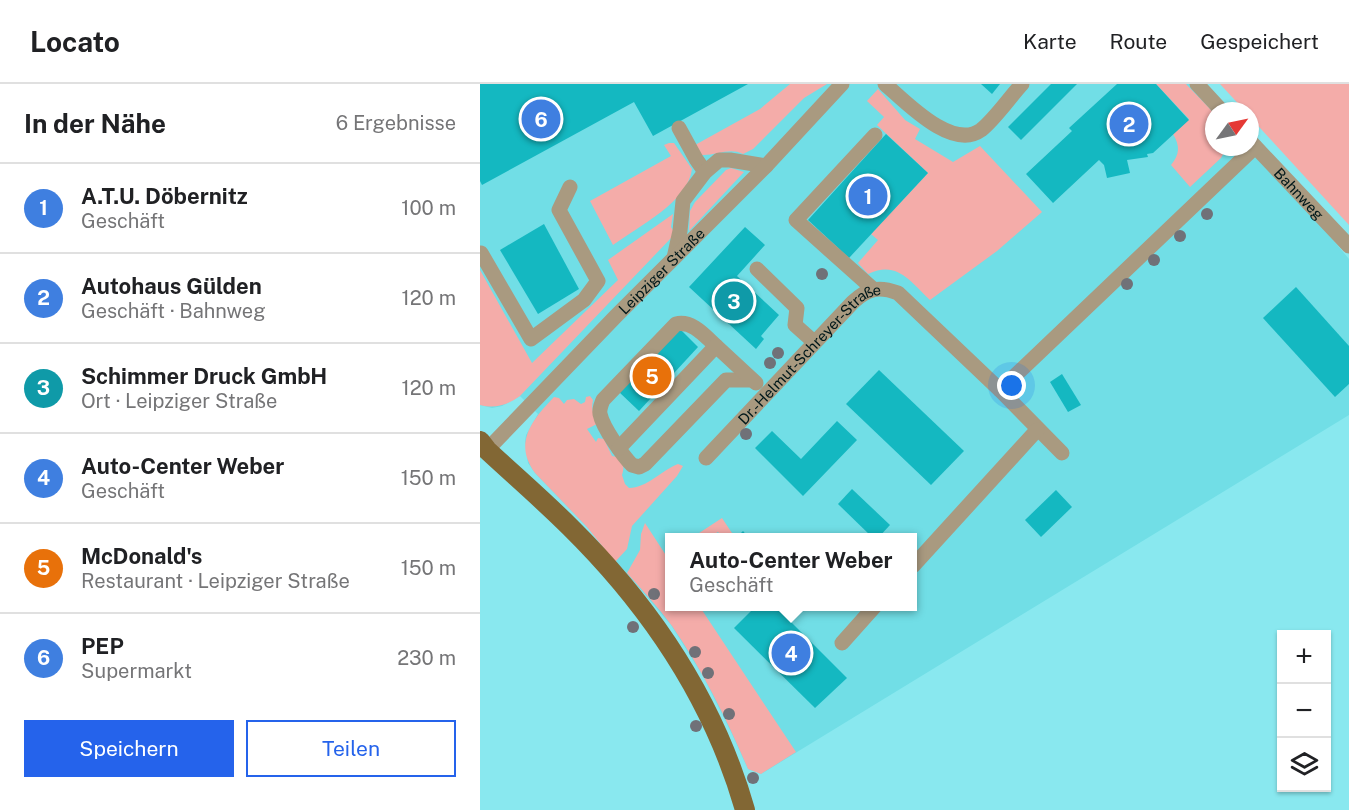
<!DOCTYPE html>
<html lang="de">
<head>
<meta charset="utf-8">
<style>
  :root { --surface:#fff; --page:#f6f6f6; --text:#202124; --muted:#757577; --line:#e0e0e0; --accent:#2563eb }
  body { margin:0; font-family:"Public Sans",sans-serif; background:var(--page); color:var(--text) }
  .controls { position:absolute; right:18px; bottom:18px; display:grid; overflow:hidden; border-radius:0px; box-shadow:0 2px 4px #0004 }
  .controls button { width:54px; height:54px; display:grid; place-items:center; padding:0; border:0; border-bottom:2px solid var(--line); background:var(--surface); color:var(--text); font:30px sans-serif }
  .compass { position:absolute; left:725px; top:18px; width:54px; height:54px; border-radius:50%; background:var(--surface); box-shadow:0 2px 4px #0004; rotate:57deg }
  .you { position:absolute; left:532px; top:302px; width:21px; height:21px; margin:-15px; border:4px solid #fff; border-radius:50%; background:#1a73e8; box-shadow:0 0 0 9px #1a73e833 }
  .badge { display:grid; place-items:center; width:39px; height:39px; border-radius:50%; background:var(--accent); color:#fff; font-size:20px; font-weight:700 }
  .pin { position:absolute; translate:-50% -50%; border:3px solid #fff; box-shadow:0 2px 6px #0006 }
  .popup { position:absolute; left:185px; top:449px; width:252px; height:78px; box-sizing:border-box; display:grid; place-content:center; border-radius:0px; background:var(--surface); filter:drop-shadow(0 2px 4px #0005); font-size:20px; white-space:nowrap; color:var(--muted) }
  .popup b { font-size:22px; color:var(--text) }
  .popup::after { content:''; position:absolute; left:50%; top:100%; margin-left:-12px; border:12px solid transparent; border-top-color:var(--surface) }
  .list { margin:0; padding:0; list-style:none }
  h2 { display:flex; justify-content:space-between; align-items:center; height:78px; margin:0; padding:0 24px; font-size:26px }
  h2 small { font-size:20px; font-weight:400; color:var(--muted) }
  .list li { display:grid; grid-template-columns:39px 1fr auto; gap:18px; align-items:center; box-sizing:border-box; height:90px; padding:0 24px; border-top:2px solid var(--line) }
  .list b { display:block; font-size:22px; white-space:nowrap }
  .list p { margin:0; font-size:20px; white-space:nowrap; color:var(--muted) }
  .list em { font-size:20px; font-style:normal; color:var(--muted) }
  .actions { display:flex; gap:12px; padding:18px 24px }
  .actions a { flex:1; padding:14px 0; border:2px solid var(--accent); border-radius:0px; text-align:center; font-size:21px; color:var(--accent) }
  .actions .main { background:var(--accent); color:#fff }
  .icon { flex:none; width:33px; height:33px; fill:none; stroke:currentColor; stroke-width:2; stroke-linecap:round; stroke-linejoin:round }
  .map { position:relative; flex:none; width:869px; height:726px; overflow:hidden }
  header { display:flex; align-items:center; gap:36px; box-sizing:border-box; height:84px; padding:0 30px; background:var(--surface); border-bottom:2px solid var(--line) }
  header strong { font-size:28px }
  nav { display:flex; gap:33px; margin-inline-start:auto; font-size:21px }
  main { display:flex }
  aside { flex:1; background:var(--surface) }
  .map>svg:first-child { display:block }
  .built { fill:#71dee6; fill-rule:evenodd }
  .green { fill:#f4aca9 }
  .building { fill:#14b8c1 }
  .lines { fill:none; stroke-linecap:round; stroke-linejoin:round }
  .minor { stroke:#a99a80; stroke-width:15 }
  .major { stroke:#826734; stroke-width:20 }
  .tree { fill:#707178 }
  .labels { text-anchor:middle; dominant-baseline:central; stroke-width:4.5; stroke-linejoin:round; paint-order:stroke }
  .street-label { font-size:15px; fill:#00181a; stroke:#96f6fd }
</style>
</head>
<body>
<header>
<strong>Locato</strong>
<nav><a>Karte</a><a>Route</a><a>Gespeichert</a></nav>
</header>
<main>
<aside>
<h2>In der Nähe<small>6 Ergebnisse</small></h2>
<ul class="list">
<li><span class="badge" style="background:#3f7fe0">1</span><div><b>A.T.U. Döbernitz</b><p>Geschäft</p></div><em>100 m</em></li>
<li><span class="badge" style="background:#3f7fe0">2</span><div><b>Autohaus Gülden</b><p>Geschäft · Bahnweg</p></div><em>120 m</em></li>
<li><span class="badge" style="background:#0f9aa8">3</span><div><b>Schimmer Druck GmbH</b><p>Ort · Leipziger Straße</p></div><em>120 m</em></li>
<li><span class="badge" style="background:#3f7fe0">4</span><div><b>Auto-Center Weber</b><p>Geschäft</p></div><em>150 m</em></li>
<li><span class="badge" style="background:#e8710a">5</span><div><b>McDonald's</b><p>Restaurant · Leipziger Straße</p></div><em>150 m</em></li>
<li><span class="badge" style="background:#3f7fe0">6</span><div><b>PEP</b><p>Supermarkt</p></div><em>230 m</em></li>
</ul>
<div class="actions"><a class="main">Speichern</a><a>Teilen</a></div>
</aside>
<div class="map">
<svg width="869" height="726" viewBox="0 0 869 726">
  <rect width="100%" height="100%" fill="#89e8ef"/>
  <path class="built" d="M0,0H717L734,27V63H775L869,175V331L281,690L268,685L252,650L223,592L191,541L107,443L55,389L48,379L45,358L46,351L58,330L40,312L22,322L12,324L0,321ZM190,454H433V522H190Z"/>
  <g class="green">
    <path d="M310,0H347L324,14L273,65L263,70C249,63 236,72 221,71L215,61L280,25Z"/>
    <path d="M676,0H706L734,29V63H747L741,74L710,103L691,81C700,70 700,62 693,50L709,35Z"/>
    <path d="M740,0H869V141L770,33V27H765Z"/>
    <path d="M398,5L425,36L440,45L435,55L473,78L500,62L562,128L517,167L450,216C430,197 417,176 388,190L378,179L398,156L391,150L448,89L397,41L404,33L387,17Z"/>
    <path d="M189,59H194L212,85C208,118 159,142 133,161L110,117L191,72L184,61Z"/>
    <path d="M251,84L264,88L209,147L210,127L215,118L246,86Z"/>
    <path d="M193,130L191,143L195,149L193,152L40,312C27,321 16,325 0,321V186L52,279L138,196L128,176Z"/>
    <path d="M110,312L113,316C111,325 113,331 119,339L107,345L116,358L118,354L124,355L132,372L137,373C143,379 145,382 142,391L145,400L149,404C167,404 182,386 198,380L203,382L197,392L152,442L147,465L135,478L107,443L55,389C33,359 52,336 74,313L79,314L84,320L87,316L94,315L101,320L105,318L106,313Z"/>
    <path d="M242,434L252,449L242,453L238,448L229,453H213Z"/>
    <path d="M165,439L189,476L190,522L220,523L316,668L281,690L268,685C247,636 223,587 192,542C178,523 162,506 147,489L160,466L161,450Z"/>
  </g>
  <g class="building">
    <path d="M0,0H268L173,52L154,18L2,101L0,97Z"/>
    <path d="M501,0H520L512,10Z"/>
    <path d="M571,0H597L541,56L528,43Z"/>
    <path d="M637,0H676L709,36L673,69L667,70L668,73L647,76L650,89L627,94L624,81L619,76L573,119L546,90L592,47L589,44Z"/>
    <path d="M406,50L448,89L369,174L328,136Z"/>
    <path d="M64,140L99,205L58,230L20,166Z"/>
    <path d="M265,143L285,161L257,192L299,231L281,252L284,255L276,265L209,203Z"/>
    <path d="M816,203L869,262V300L855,313L783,234Z"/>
    <path d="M198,243L218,263L159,327L138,307Z"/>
    <path d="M399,286L484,367L451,401L366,320Z"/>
    <path d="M582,290L601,321L588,328L570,298Z"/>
    <path d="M357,337L377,356L323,412L275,364L292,347L321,375Z"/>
    <path d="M372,405L410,441L398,454H393L358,420Z"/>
    <path d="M576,406L592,423L561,453L545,436Z"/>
    <path d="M263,447L269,454H256Z"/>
    <path d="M276,522H295L367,594L335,624L254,544Z"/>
  </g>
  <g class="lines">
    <g class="minor">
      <path d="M405,0C426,18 472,67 501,46C514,36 530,13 542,0"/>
      <path d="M717,0L742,27"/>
      <path d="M199,44L216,75L225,88"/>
      <path id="s1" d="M770,57L869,162"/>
      <path d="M1,169L51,255L104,216L118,197L79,126L90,103"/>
      <path d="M194,174L200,147L203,117L225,88L239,76H250L286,82"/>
      <path d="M277,185L317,224L315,241L334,258"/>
      <path d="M392,204L316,136L395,51"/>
      <path d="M236,262C225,252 212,236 196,240L123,316C121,321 119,325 120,330C123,344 143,372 152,381L159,383L165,380L246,296H272"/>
      <path d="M520,306L775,63"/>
      <path d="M139,364L236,262L276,299"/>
      <path id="s2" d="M7,366L136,232L286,82L362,0"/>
      <path id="s3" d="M226,374L373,218C388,204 399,202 418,209L520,306L582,369"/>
      <path d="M433,482L557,346"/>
      <path d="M362,559L395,522"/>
    </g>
    <path class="major" d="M0,357L7,366C35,392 64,417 90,443C170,522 234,617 265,726"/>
  </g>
  <g class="tree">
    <circle cx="727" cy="130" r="6"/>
    <circle cx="700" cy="152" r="6"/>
    <circle cx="674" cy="176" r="6"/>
    <circle cx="342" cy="190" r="6"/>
    <circle cx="647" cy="200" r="6"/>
    <circle cx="298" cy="269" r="6"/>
    <circle cx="290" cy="279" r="6"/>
    <circle cx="266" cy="350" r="6"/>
    <circle cx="174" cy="510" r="6"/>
    <circle cx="153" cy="543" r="6"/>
    <circle cx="215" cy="568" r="6"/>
    <circle cx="228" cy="589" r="6"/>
    <circle cx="249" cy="630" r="6"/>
    <circle cx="216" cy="642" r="6"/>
    <circle cx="273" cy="694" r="6"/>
  </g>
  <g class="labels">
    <g class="street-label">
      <text stroke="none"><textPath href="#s1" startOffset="72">Bahnweg</textPath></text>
      <text stroke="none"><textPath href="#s2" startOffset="250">Leipziger Straße</textPath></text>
      <text stroke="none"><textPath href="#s3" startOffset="148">Dr.-Helmut-Schreyer-Straße</textPath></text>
    </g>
  </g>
</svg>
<div class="controls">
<button>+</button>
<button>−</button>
<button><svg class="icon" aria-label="layers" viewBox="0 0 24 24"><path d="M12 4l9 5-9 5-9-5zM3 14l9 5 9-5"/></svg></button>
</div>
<svg class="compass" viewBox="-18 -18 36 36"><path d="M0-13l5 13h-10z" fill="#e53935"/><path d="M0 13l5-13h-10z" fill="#757577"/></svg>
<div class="you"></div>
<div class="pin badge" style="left:388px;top:112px;background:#3f7fe0">1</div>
<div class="pin badge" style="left:649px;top:40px;background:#3f7fe0">2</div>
<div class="pin badge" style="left:254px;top:217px;background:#0f9aa8">3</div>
<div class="pin badge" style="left:311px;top:569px;background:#3f7fe0">4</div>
<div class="popup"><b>Auto-Center Weber</b>Geschäft</div>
<div class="pin badge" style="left:172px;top:292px;background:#e8710a">5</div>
<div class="pin badge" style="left:61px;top:35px;background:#3f7fe0">6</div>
</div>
</main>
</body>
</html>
